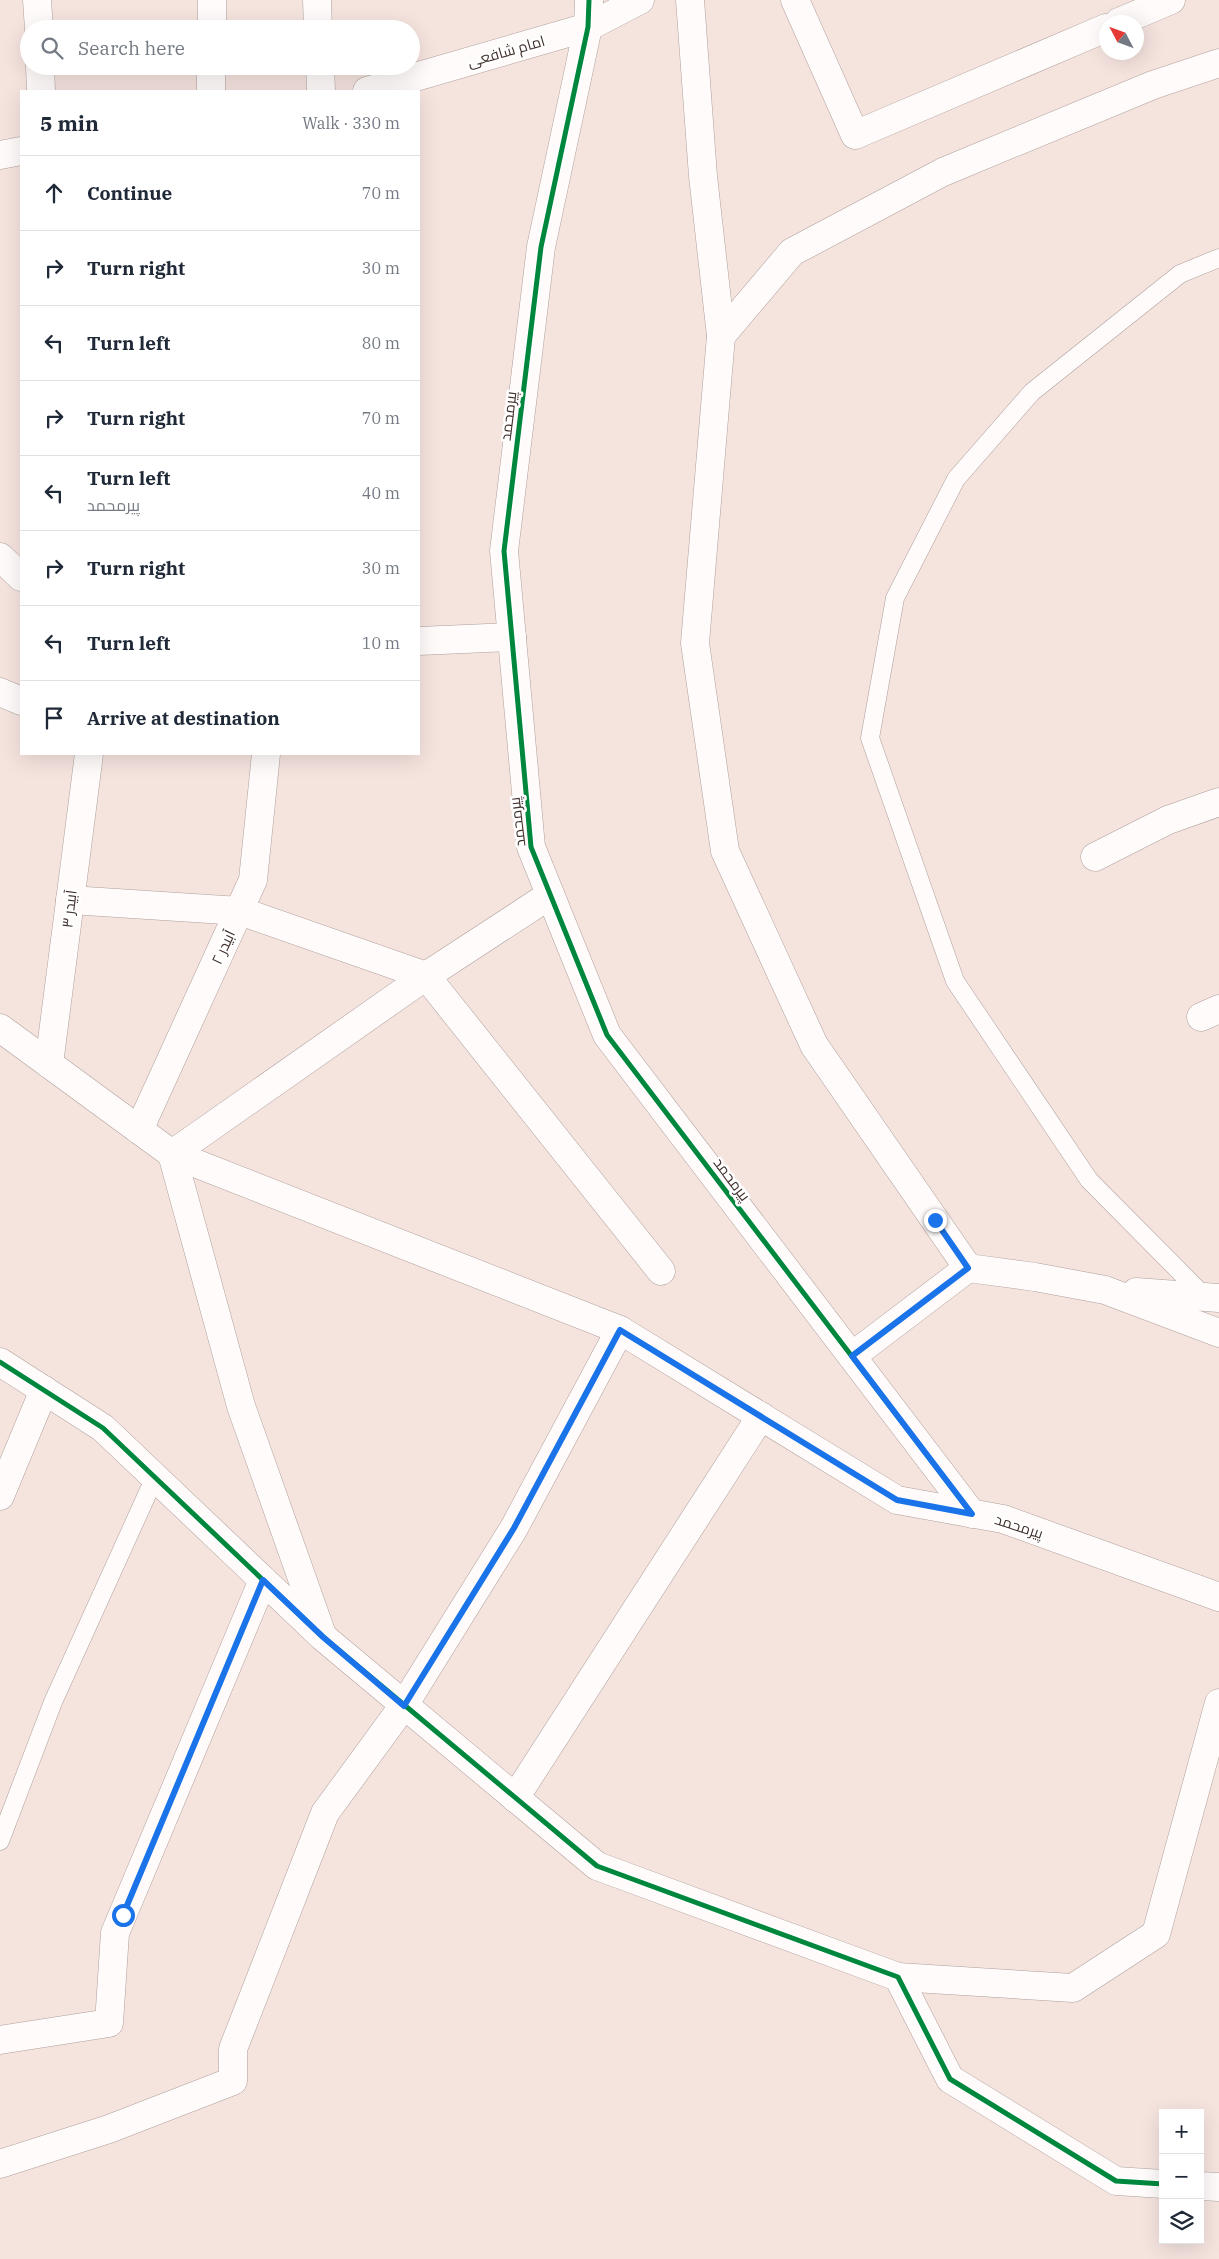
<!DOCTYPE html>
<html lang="en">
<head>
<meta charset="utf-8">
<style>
  :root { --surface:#fff; --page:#f6f6f7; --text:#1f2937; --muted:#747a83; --line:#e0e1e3 }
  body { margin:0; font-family:"IBM Plex Serif",Cairo,serif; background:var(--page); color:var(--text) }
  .controls { position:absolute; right:15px; bottom:15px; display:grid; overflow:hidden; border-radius:0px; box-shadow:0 5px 20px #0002 }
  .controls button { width:45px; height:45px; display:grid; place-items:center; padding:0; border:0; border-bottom:1px solid var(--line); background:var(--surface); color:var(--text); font:25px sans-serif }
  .compass { position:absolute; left:1099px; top:15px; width:45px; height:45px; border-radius:50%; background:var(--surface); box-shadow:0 5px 20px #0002; rotate:311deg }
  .stop { position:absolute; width:15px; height:15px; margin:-11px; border:4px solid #1a73e8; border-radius:50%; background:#fff }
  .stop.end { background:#1a73e8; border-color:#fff; box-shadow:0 1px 5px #0008 }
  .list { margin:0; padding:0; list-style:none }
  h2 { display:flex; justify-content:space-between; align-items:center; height:65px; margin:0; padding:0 20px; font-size:21px }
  h2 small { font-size:16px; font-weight:400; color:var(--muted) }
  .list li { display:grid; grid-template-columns:32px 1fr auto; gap:15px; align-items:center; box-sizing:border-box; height:75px; padding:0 20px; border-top:1px solid var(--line) }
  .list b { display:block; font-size:19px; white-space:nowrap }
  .list p { margin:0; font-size:16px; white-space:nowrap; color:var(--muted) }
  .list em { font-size:16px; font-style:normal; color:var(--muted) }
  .icon { flex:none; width:28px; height:28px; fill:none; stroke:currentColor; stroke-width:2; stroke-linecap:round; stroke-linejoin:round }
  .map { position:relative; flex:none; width:1219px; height:2259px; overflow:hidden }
  .search { position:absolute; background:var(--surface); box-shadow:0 5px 20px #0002; left:20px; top:20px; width:400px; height:55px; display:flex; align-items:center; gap:12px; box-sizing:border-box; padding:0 18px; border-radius:28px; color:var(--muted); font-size:19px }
  .panel { position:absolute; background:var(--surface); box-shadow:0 5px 20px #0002; left:20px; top:90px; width:400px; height:665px; border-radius:0px }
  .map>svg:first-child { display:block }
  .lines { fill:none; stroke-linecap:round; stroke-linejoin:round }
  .service-casing { stroke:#afa09c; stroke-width:19 }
  .minor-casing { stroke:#afa09c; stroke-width:29 }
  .secondary-casing { stroke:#afa09c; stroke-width:29 }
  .service { stroke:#fefbfa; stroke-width:18 }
  .minor { stroke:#fefbfa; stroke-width:28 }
  .secondary { stroke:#fefbfa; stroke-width:28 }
  .cycleway-casing { stroke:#fff; stroke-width:8 }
  .cycleway { stroke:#00873e; stroke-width:5 }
  .route { stroke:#1a73e8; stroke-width:6 }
  .labels { text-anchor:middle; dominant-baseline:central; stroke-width:5; stroke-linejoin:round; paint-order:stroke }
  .street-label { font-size:15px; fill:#40302b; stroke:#fff }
</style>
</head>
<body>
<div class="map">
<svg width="1219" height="2259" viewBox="0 0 1219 2259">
  <rect width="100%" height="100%" fill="#f5e3de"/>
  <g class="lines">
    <g class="service-casing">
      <g id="service">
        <path d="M1205,1297L1089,1180L955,981L870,738L895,598L956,479L1032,392L1180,274L1219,258"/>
        <path d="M0,1841L53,1702L155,1477"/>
      </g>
    </g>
    <g class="minor-casing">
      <g id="minor">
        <path d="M37,0L39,29"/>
        <path d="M317,0L318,29"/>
        <path d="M589,0L588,27L541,247L504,551L531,847L607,1035L972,1514"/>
        <path d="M690,0L703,176L721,336L695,643L725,851L814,1045L968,1268"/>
        <path d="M795,0L855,135L1106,28"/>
        <path d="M1119,22L1171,0"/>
        <path d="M212,29V0"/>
        <path d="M40,66L41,91"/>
        <path d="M320,66L321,91"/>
        <path d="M211,91V66"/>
        <path d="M721,336L792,252L943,172L1153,85L1219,63"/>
        <path d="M0,557L21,577"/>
        <path d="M419,641L512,637"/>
        <path d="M0,692L21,701"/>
        <path d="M1095,857L1168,820L1219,802"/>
        <path d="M70,900L240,911L426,976L661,1271"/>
        <path d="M1201,1017L1219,1009"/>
        <path d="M0,1028L172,1154L620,1330L897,1500L1003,1519L1219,1597"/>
        <path d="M49,1064L89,754"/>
        <path d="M139,1130L253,880L266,754"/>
        <path d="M1136,1292L1219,1298"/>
        <path d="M852,1356L968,1268L1035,1277L1105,1290L1219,1333"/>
        <path d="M0,1362L103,1428L323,1637L597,1866L898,1977L950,2079L1116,2181L1163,2184"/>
        <path d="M0,1496L44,1390"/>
        <path d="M321,1632L241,1406L172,1154L426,976L550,895"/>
        <path d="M515,1798L761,1416"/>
        <path d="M898,1977L1073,1988L1156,1934L1219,1703"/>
        <path d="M0,2040L109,2023L115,1933L263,1580"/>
        <path d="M0,2164L109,2129L233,2081V2049L325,1813L404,1705L514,1528L620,1330"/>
        <path d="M1200,2186L1219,2187"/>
      </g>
    </g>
    <g class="secondary-casing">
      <g id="secondary">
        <path d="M367,91L588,27L640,0"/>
        <path d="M0,155L21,151"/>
      </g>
    </g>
    <use href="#service" class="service"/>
    <use href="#minor" class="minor"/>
    <use href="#secondary" class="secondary"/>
    <g class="cycleway-casing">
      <g id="cycleway">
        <path d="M589,0L588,27L541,247L504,551L531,847L607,1035L972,1514"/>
        <path d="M0,1362L103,1428L323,1637L597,1866L898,1977L950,2079L1116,2181L1163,2184"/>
      </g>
    </g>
    <use href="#cycleway" class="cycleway"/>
  </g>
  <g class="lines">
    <path class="route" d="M123,1915L263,1580L323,1637L404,1706L514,1528L620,1330L897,1500L972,1514L852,1356L968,1268L935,1220"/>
  </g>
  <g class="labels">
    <g class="street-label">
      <text transform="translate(506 51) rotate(-16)">امام شافعی</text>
      <text transform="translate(508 416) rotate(-83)">پیرمحمد</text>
      <text transform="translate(517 822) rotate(-97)">پیرمحمد</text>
      <text transform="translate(69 909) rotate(-83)">آبیدر ۳</text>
      <text transform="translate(223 947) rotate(-65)">آبیدر ۲</text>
      <text transform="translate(732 1179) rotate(53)">پیرمحمد</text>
      <text transform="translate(1019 1526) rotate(18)">پیرمحمد</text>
    </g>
  </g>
</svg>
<div class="controls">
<button>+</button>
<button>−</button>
<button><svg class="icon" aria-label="layers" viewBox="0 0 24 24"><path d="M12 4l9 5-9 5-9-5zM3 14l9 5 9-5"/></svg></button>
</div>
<svg class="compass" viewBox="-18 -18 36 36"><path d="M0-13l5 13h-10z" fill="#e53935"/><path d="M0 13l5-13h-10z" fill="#747a83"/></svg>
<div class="stop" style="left:123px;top:1915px"></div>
<div class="stop end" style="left:935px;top:1220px"></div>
<div class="search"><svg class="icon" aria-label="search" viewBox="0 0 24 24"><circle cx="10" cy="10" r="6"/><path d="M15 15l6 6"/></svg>Search here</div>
<section class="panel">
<h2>5 min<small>Walk · 330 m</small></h2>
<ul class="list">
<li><svg class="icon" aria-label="ahead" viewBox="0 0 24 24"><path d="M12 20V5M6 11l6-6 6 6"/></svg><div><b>Continue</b></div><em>70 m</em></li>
<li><svg class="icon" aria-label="right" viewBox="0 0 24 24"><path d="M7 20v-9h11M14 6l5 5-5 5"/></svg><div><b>Turn right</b></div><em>30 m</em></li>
<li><svg class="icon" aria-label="left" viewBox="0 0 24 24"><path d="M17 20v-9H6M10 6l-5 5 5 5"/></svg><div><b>Turn left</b></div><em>80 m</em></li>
<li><svg class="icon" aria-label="right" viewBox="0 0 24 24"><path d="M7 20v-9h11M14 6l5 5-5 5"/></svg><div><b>Turn right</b></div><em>70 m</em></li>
<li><svg class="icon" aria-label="left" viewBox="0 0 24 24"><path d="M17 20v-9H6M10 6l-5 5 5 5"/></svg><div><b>Turn left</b><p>پیرمحمد</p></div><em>40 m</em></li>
<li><svg class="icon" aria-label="right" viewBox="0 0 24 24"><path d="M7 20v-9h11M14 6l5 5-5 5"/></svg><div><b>Turn right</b></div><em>30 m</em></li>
<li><svg class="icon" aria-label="left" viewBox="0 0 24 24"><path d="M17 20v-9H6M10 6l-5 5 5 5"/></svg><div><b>Turn left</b></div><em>10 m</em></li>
<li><svg class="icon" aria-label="arrive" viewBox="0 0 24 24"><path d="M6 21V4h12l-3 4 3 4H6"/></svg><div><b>Arrive at destination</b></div></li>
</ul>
</section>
</div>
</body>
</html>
